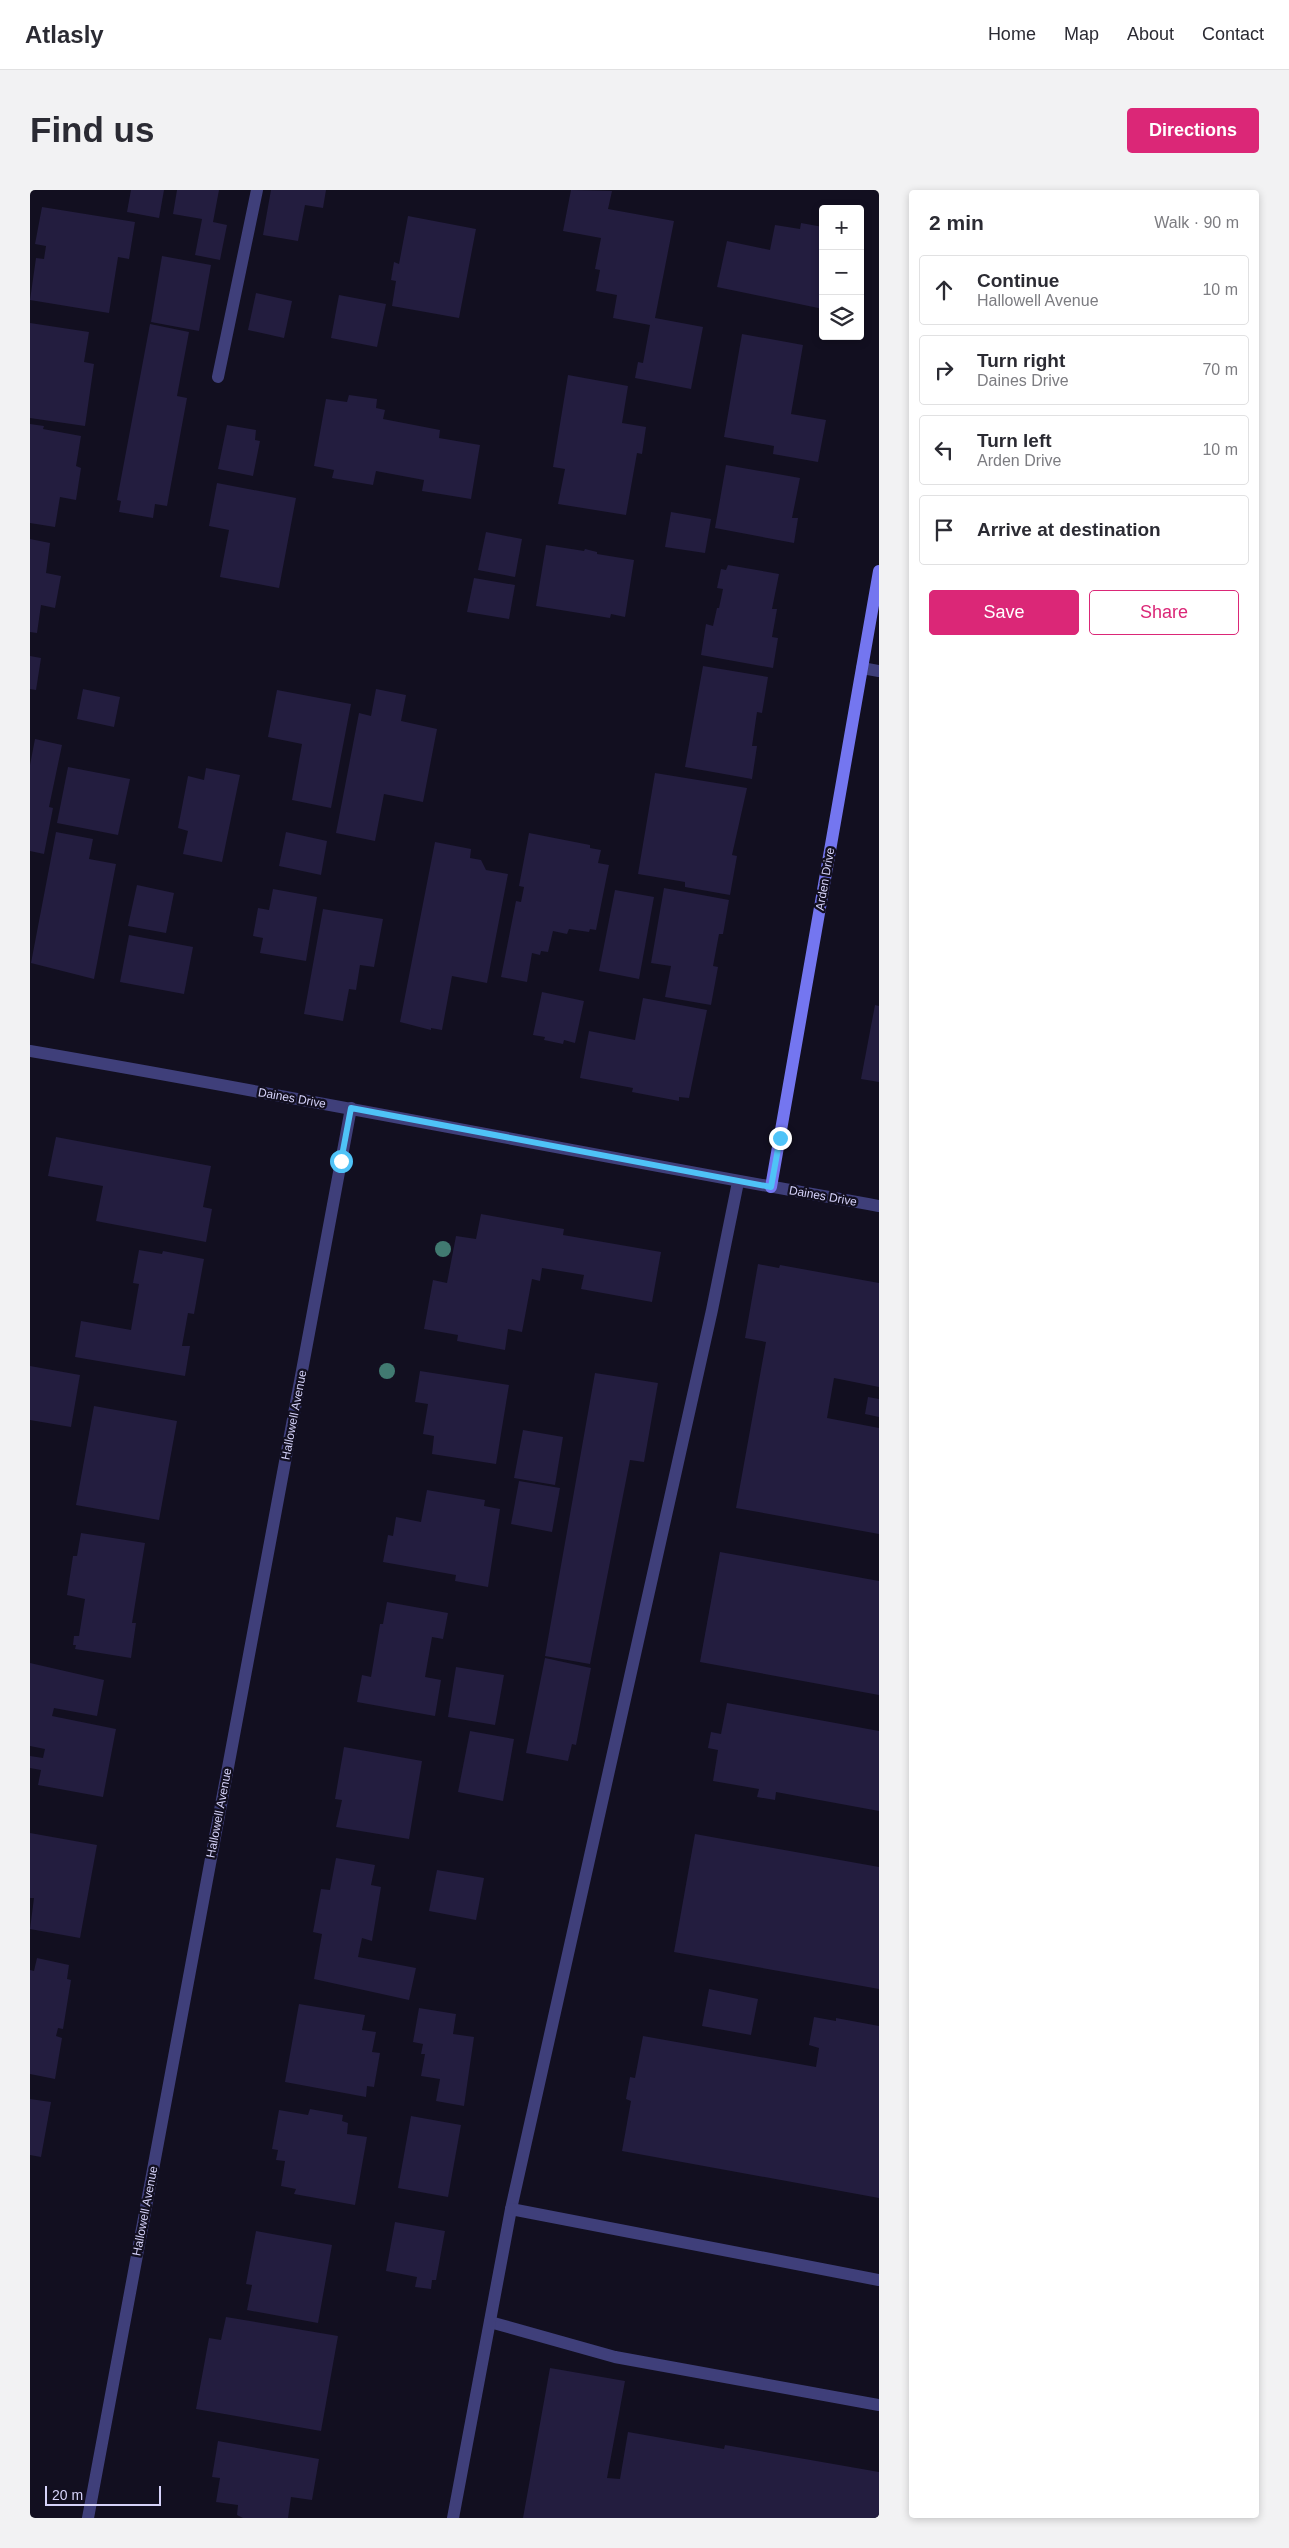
<!DOCTYPE html>
<html lang="en">
<head>
<meta charset="utf-8">
<style>
  :root { --surface:#fff; --page:#f2f2f3; --text:#2b2b33; --muted:#7c7c81; --line:#e1e1e2; --accent:#db2777 }
  body { margin:0; font-family:Helvetica,sans-serif; background:var(--page); color:var(--text) }
  .controls { position:absolute; right:15px; top:15px; display:grid; overflow:hidden; border-radius:5px; box-shadow:0 2px 8px #0003 }
  .controls button { width:45px; height:45px; display:grid; place-items:center; padding:0; border:0; border-bottom:1px solid var(--line); background:var(--surface); color:var(--text); font:25px sans-serif }
  .scale { position:absolute; left:15px; bottom:12px; width:116px; box-sizing:border-box; padding-left:5px; border:2px solid #d6d3fa; border-top:0; font-size:14px; line-height:18px; white-space:nowrap; color:#d6d3fa; -webkit-text-stroke:4px #120f20; paint-order:stroke }
  .stop { position:absolute; width:15px; height:15px; margin:-11px; border:4px solid #4fc3f7; border-radius:50%; background:#fff }
  .stop.end { background:#4fc3f7; border-color:#fff; box-shadow:0 1px 5px #0008 }
  .list { margin:0; padding:0; list-style:none }
  h2 { display:flex; justify-content:space-between; align-items:center; height:65px; margin:0; padding:0 20px; font-size:21px }
  h2 small { font-size:16px; font-weight:400; color:var(--muted) }
  .list li { display:grid; grid-template-columns:32px 1fr auto; gap:15px; align-items:center; box-sizing:border-box; height:70px; margin:0 10px 10px; padding:0 10px; border:1px solid var(--line); border-radius:5px }
  .list b { display:block; font-size:19px; white-space:nowrap }
  .list p { margin:0; font-size:16px; white-space:nowrap; color:var(--muted) }
  .list em { font-size:16px; font-style:normal; color:var(--muted) }
  .actions { display:flex; gap:10px; padding:15px 20px }
  .actions a { flex:1; padding:11px 0; border:1px solid var(--accent); border-radius:5px; text-align:center; font-size:18px; color:var(--accent) }
  .actions .main { background:var(--accent); color:#fff }
  .icon { flex:none; width:28px; height:28px; fill:none; stroke:currentColor; stroke-width:2; stroke-linecap:round; stroke-linejoin:round }
  .map { position:relative; flex:none; width:849px; height:2328px; overflow:hidden; border-radius:5px }
  header { display:flex; align-items:center; gap:30px; box-sizing:border-box; height:70px; padding:0 25px; background:var(--surface); border-bottom:1px solid var(--line) }
  header strong { font-size:24px }
  nav { display:flex; gap:28px; margin-inline-start:auto; font-size:18px }
  .intro { display:flex; align-items:center; justify-content:space-between; box-sizing:border-box; height:120px; padding:0 30px }
  h1 { margin:0; font-size:35px }
  .button { padding:12px 22px; border-radius:5px; background:var(--accent); color:#fff; font-size:18px; font-weight:700 }
  main { display:flex; gap:30px; padding:0 30px }
  aside { flex:1; background:var(--surface); border-radius:5px; box-shadow:0 2px 8px #0003 }
  .map>svg:first-child { display:block }
  .building { fill:#231d3f }
  .lines { fill:none; stroke-linecap:round; stroke-linejoin:round }
  .lane { stroke:#3f3f7a; stroke-width:12 }
  .street { stroke:#3f3f7a; stroke-width:12 }
  .secondary { stroke:#7476f0; stroke-width:12 }
  .tree { fill:#417a71 }
  .route { stroke:#4fc3f7; stroke-width:6 }
  .labels { text-anchor:middle; dominant-baseline:central; stroke-width:4.5; stroke-linejoin:round; paint-order:stroke }
  .street-label { font-size:12px; fill:#d6d3fa; stroke:#120f20 }
</style>
</head>
<body>
<header>
<strong>Atlasly</strong>
<nav><a>Home</a><a>Map</a><a>About</a><a>Contact</a></nav>
</header>
<div class="intro"><h1>Find us</h1><a class="button">Directions</a></div>
<main>
<div class="map">
<svg width="849" height="2328" viewBox="0 0 849 2328">
  <rect width="100%" height="100%" fill="#120f20"/>
  <g class="building">
    <path d="M101,0H134L129,28L97,22Z"/>
    <path d="M147,0H189L183,32L197,35L190,70L165,65L172,29L143,24Z"/>
    <path d="M241,0H296L293,18L275,15L268,51L233,45Z"/>
    <path d="M541,0L582,1L578,19L644,31L625,128L673,137L661,199L605,188L608,172L613,173L620,135L583,128L587,105L566,101L570,80L565,79L571,48L533,41Z"/>
    <path d="M12,17L105,32L99,69L88,67L79,123L0,110L6,68L14,69L16,56L5,54Z"/>
    <path d="M378,26L446,39L429,128L362,116L366,91L361,90L364,72L369,74Z"/>
    <path d="M771,33L793,37V119L687,97L697,51L740,60L745,35L770,39Z"/>
    <path d="M132,66L181,75L169,141L121,132Z"/>
    <path d="M226,103L262,111L254,148L218,140Z"/>
    <path d="M309,105L356,114L347,157L301,148Z"/>
    <path d="M0,133L59,142L54,172L64,174L55,236L0,228Z"/>
    <path d="M120,134L159,142L147,206L157,208L137,316L125,314L123,328L89,322L91,311L87,310Z"/>
    <path d="M712,144L773,155L761,224L796,230L788,272L743,264L744,256L694,247Z"/>
    <path d="M538,185L598,196L592,233L616,237L612,264L607,263L596,325L528,314L535,279L523,277Z"/>
    <path d="M319,205L347,209L346,218L355,220L353,229L410,240L409,248L450,255L441,309L392,301L394,290L346,281L343,295L302,288L304,280L284,276L296,209L317,212Z"/>
    <path d="M0,234L14,236L13,239L51,246L46,276L51,278L46,310L30,307L25,337L0,333Z"/>
    <path d="M197,235L226,240L225,250L230,251L223,286L188,279Z"/>
    <path d="M696,275L770,288L762,328H768L764,353L685,338Z"/>
    <path d="M187,293L266,308L249,398L190,387L199,340L179,336Z"/>
    <path d="M641,322L681,329L675,363L635,357Z"/>
    <path d="M456,342L492,349L485,387L448,380Z"/>
    <path d="M0,349L20,353L16,383L31,386L25,418L11,415L7,443L0,442Z"/>
    <path d="M516,355L554,361L555,359L567,362V364L604,370L595,427L581,424L580,428L506,416Z"/>
    <path d="M698,375L749,384L742,419H747L742,447L748,448L743,478L671,465L676,434L683,436L687,418H689L693,399L687,398L691,379L696,380Z"/>
    <path d="M444,388L485,395L479,429L437,422Z"/>
    <path d="M0,466L11,468L6,500L0,499Z"/>
    <path d="M673,476L738,487L732,523L727,522L722,556H727L722,589L655,577Z"/>
    <path d="M53,499L90,507L84,537L47,529Z"/>
    <path d="M346,499L376,505L371,531L407,539L393,612L354,604L345,651L306,643L329,523L341,526Z"/>
    <path d="M247,500L321,514L301,618L262,610L272,554L238,547Z"/>
    <path d="M5,549L32,555L19,617L23,618L14,664L0,661V575Z"/>
    <path d="M38,577L100,589L88,645L27,633Z"/>
    <path d="M176,578L210,585L192,672L153,664L158,641L148,638L158,586L174,590Z"/>
    <path d="M625,583L717,598L702,665L707,666L700,705L655,697V692L608,684Z"/>
    <path d="M26,642L63,649L59,669L86,674L64,789L1,773Z"/>
    <path d="M256,642L297,651L291,685L249,676Z"/>
    <path d="M499,643L560,655V658L571,660L568,673L579,675L566,740L560,739L559,742L539,739L537,744L523,741L518,762L511,761L510,765L502,763L497,792L471,787L486,711L491,712L494,697L489,696Z"/>
    <path d="M405,652L441,659L440,668L451,670L456,680L478,684L457,793L422,786L412,840L401,838V840L370,832Z"/>
    <path d="M107,695L144,703L136,743L98,736Z"/>
    <path d="M634,698L699,710L693,744H689L683,776L688,777L681,815L635,807L641,776L621,773Z"/>
    <path d="M243,699L287,707L276,771L230,763L233,748L223,746L228,718L239,720Z"/>
    <path d="M585,700L624,707L609,789L569,781Z"/>
    <path d="M293,719L353,729L344,777L330,775L326,800L319,799L313,831L274,824Z"/>
    <path d="M99,745L163,757L154,804L90,792Z"/>
    <path d="M512,802L554,811L545,853L534,850L533,854L514,850L515,847L503,845Z"/>
    <path d="M613,808L677,820L659,908L649,907V911L602,902L603,898L550,888L559,841L605,850Z"/>
    <path d="M845,815L849,816V892L831,889Z"/>
    <path d="M26,947L181,976L173,1017L182,1019L176,1052L66,1031L73,996L18,986Z"/>
    <path d="M451,1024L534,1039L533,1045L631,1062L622,1112L551,1099L554,1085L512,1078L510,1091L502,1089L492,1142L478,1139L475,1160L427,1151L428,1145L394,1139L403,1090L417,1093L426,1046L446,1049Z"/>
    <path d="M109,1060L132,1064L133,1061L174,1069L164,1124L158,1123L152,1156H160L155,1186L45,1167L51,1131L101,1140L109,1094L103,1093Z"/>
    <path d="M728,1074L749,1078L750,1075L849,1093V1197L804,1188L797,1228L849,1238V1344L706,1318L736,1152L715,1148Z"/>
    <path d="M0,1176L50,1185L41,1237L0,1230Z"/>
    <path d="M390,1181L479,1195L466,1274L402,1264L404,1246L393,1244L398,1214L385,1212Z"/>
    <path d="M565,1183L628,1193L614,1272L600,1270L560,1474L515,1466Z"/>
    <path d="M838,1207L849,1209V1227L835,1224Z"/>
    <path d="M64,1216L147,1231L129,1330L46,1315Z"/>
    <path d="M493,1240L533,1247L525,1295L484,1288Z"/>
    <path d="M489,1291L530,1298L522,1342L481,1334Z"/>
    <path d="M397,1300L455,1310L454,1316L470,1319L458,1397L425,1391L426,1385L353,1372L358,1345L363,1346L366,1327L391,1332Z"/>
    <path d="M51,1343L115,1353L102,1433H106L101,1468L45,1459L46,1455H43L44,1446H49L55,1409L37,1405L43,1366H47Z"/>
    <path d="M690,1362L849,1391V1505L670,1472Z"/>
    <path d="M357,1412L418,1423L413,1449L402,1447L395,1487L411,1490L405,1526L327,1512L332,1485L341,1487L350,1434H353Z"/>
    <path d="M515,1468L561,1478L546,1555L542,1554L538,1571L496,1563Z"/>
    <path d="M0,1473L74,1490L67,1526L24,1518L22,1526L86,1539L73,1607L8,1595L11,1580L0,1578V1566L13,1568L15,1559L0,1556Z"/>
    <path d="M426,1477L474,1485L465,1535L418,1527Z"/>
    <path d="M697,1513L849,1541V1621L746,1602L745,1610L727,1607L729,1599L683,1591L688,1560L678,1558L681,1542L691,1544Z"/>
    <path d="M440,1541L484,1549L473,1611L428,1602Z"/>
    <path d="M314,1557L392,1571L379,1649L306,1637L312,1610L305,1609Z"/>
    <path d="M0,1643L67,1655L50,1748L0,1739L4,1708H0Z"/>
    <path d="M665,1644L849,1677V1799L644,1762Z"/>
    <path d="M306,1668L345,1675L341,1695L351,1697L342,1751L332,1748L328,1767L386,1778L379,1810L284,1789L292,1744L283,1742L291,1699L300,1700Z"/>
    <path d="M407,1680L454,1688L446,1730L399,1721Z"/>
    <path d="M7,1768L39,1775L37,1789L41,1790L33,1839L28,1838L26,1846L32,1848L25,1889L0,1884V1780L4,1781Z"/>
    <path d="M679,1799L728,1809L721,1845L672,1836Z"/>
    <path d="M269,1814L335,1825L332,1840L346,1842L342,1862L350,1863L344,1897L337,1896L336,1907L255,1892Z"/>
    <path d="M389,1818L426,1824L423,1844L444,1847L434,1916L406,1911L410,1889L391,1886L395,1864H391L393,1854L383,1852Z"/>
    <path d="M784,1827L806,1831V1828L849,1836V2008L592,1961L601,1911L596,1909L600,1887L605,1888L613,1846L786,1877L789,1858L779,1855Z"/>
    <path d="M0,1909L21,1912L11,1967L0,1965Z"/>
    <path d="M280,1919L313,1925L312,1931L318,1933L317,1944L337,1947L325,2015L264,2004L266,1999L251,1996L255,1971L246,1970L248,1960L242,1959L249,1920L278,1925Z"/>
    <path d="M381,1926L431,1935L418,2007L368,1998Z"/>
    <path d="M365,2032L415,2041L406,2090H402L401,2099L385,2097L387,2087L356,2081Z"/>
    <path d="M226,2041L302,2055L288,2133L217,2120L222,2095L216,2094Z"/>
    <path d="M196,2127L308,2146L291,2241L166,2219L179,2148L191,2150Z"/>
    <path d="M520,2178L595,2191L577,2288L590,2289L598,2242L694,2259L695,2255L849,2282V2328H493Z"/>
    <path d="M188,2251L289,2269L282,2310L261,2307L258,2328H213L207,2325L208,2315L186,2312L190,2288L182,2287Z"/>
  </g>
  <g class="lines">
    <g class="lane">
      <path d="M188,187L227,0"/>
      <path d="M481,2019L682,1120L708,992"/>
      <path d="M460,2132L585,2167L849,2215"/>
      <path d="M423,2328L481,2019L849,2090"/>
    </g>
    <g class="street">
      <path d="M832,478L849,481"/>
      <path d="M0,861C284,910 566,966 849,1016"/>
      <path d="M58,2328L321,918"/>
    </g>
    <path class="secondary" d="M741,997L849,381"/>
  </g>
  <g class="tree">
    <circle cx="413" cy="1059" r="8"/>
    <circle cx="357" cy="1181" r="8"/>
  </g>
  <g class="lines">
    <path class="route" d="M311,971L321,918L741,997L750,948"/>
  </g>
  <g class="labels">
    <g class="street-label">
      <text transform="translate(795 689) rotate(-80)">Arden Drive</text>
      <text transform="translate(262 908) rotate(10)">Daines Drive</text>
      <text transform="translate(793 1006) rotate(10)">Daines Drive</text>
      <text transform="translate(264 1225) rotate(-79)">Hallowell Avenue</text>
      <text transform="translate(189 1623) rotate(-79)">Hallowell Avenue</text>
      <text transform="translate(115 2021) rotate(-79)">Hallowell Avenue</text>
    </g>
  </g>
</svg>
<div class="controls">
<button>+</button>
<button>−</button>
<button><svg class="icon" aria-label="layers" viewBox="0 0 24 24"><path d="M12 4l9 5-9 5-9-5zM3 14l9 5 9-5"/></svg></button>
</div>
<div class="scale">20 m</div>
<div class="stop" style="left:311px;top:971px"></div>
<div class="stop end" style="left:750px;top:948px"></div>
</div>
<aside>
<h2>2 min<small>Walk · 90 m</small></h2>
<ul class="list">
<li><svg class="icon" aria-label="ahead" viewBox="0 0 24 24"><path d="M12 20V5M6 11l6-6 6 6"/></svg><div><b>Continue</b><p>Hallowell Avenue</p></div><em>10 m</em></li>
<li><svg class="icon" aria-label="right" viewBox="0 0 24 24"><path d="M7 20v-9h11M14 6l5 5-5 5"/></svg><div><b>Turn right</b><p>Daines Drive</p></div><em>70 m</em></li>
<li><svg class="icon" aria-label="left" viewBox="0 0 24 24"><path d="M17 20v-9H6M10 6l-5 5 5 5"/></svg><div><b>Turn left</b><p>Arden Drive</p></div><em>10 m</em></li>
<li><svg class="icon" aria-label="arrive" viewBox="0 0 24 24"><path d="M6 21V4h12l-3 4 3 4H6"/></svg><div><b>Arrive at destination</b></div></li>
</ul>
<div class="actions"><a class="main">Save</a><a>Share</a></div>
</aside>
</main>
</body>
</html>
